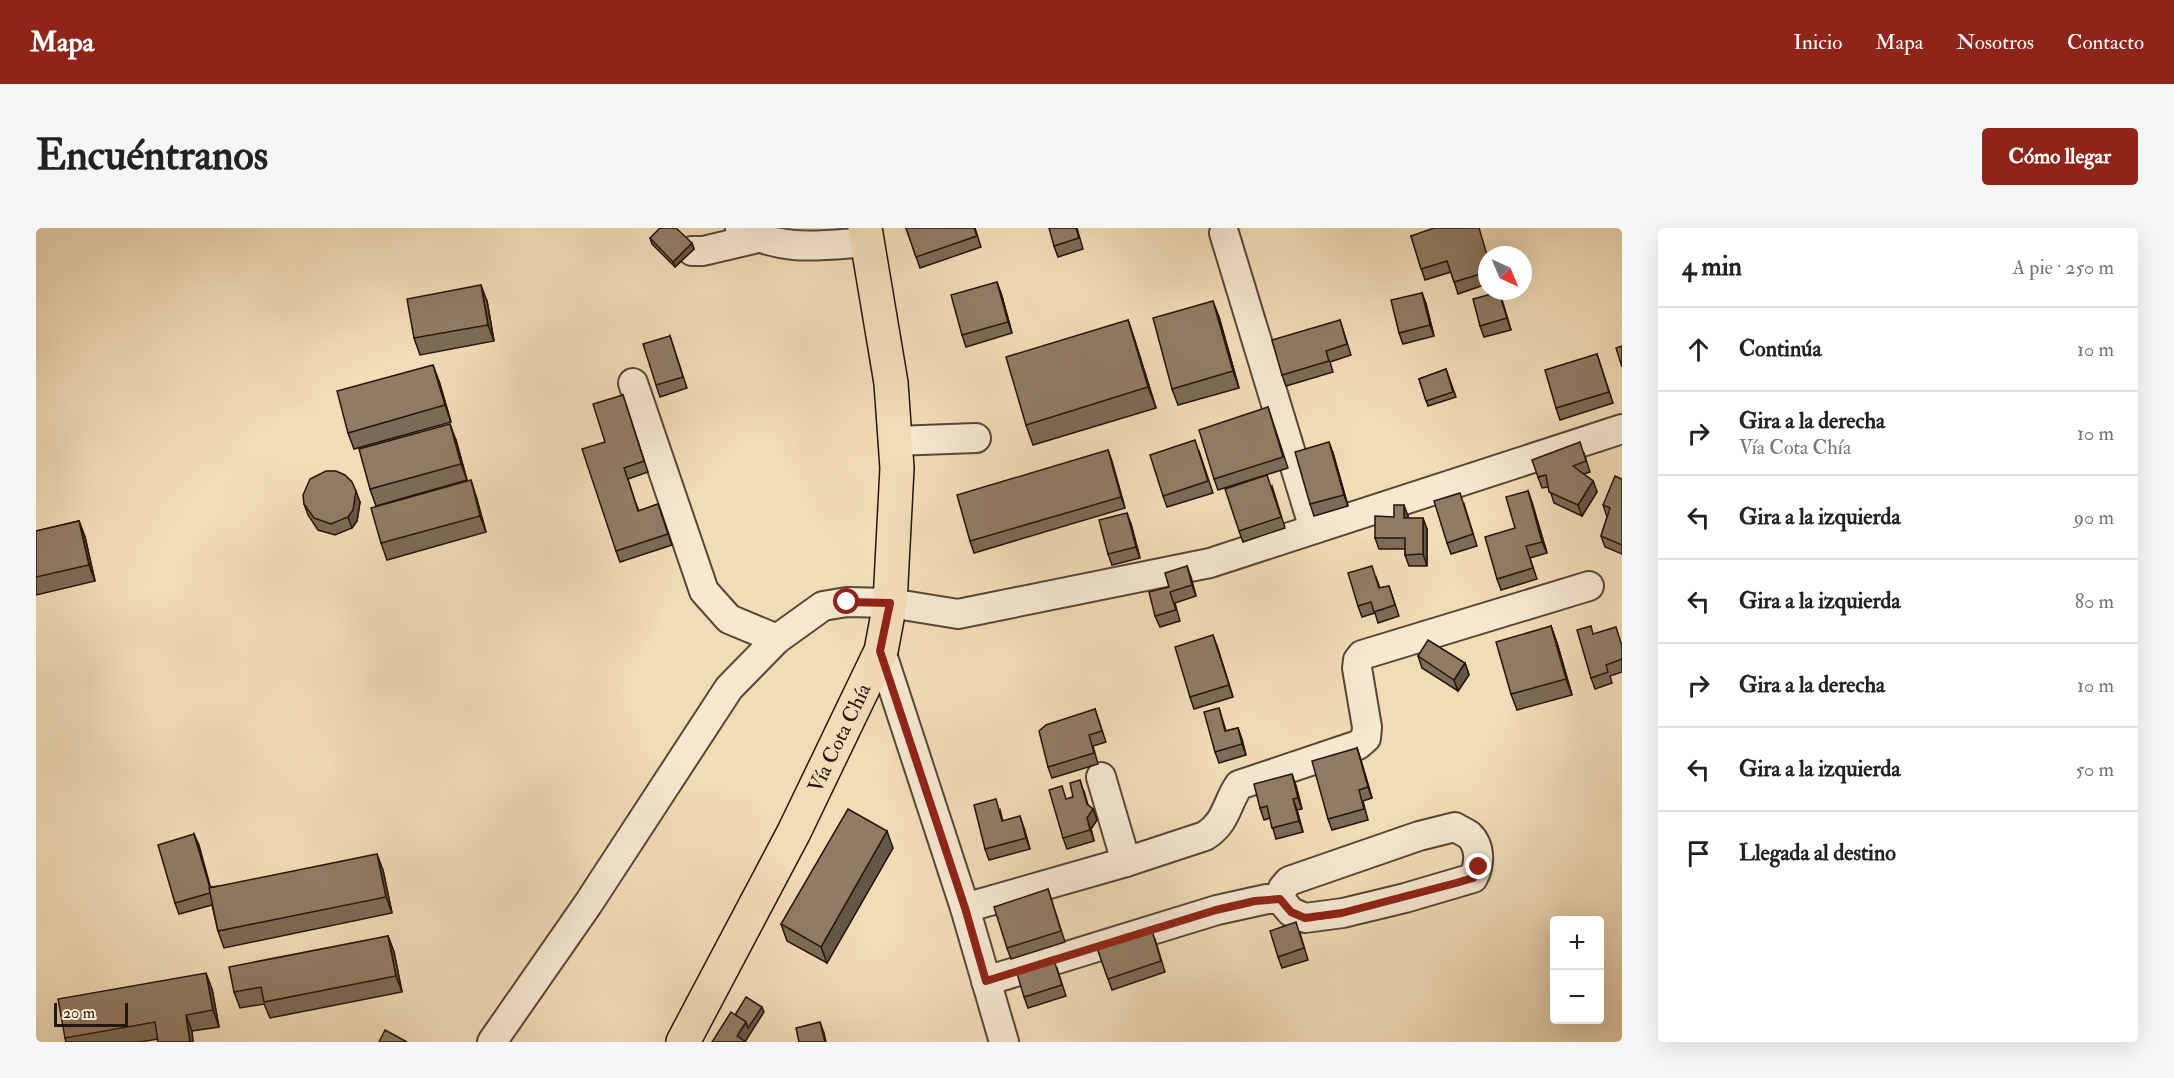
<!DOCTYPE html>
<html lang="es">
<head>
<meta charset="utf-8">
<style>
  :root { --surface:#fff; --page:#f6f6f6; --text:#222; --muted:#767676; --line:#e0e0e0; --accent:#8f2418 }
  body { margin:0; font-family:"IM FELL Double Pica",serif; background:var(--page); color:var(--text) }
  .controls { position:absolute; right:18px; bottom:18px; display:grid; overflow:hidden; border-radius:6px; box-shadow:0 6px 24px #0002 }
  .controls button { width:54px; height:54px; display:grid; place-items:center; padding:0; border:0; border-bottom:2px solid var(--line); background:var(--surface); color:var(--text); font:30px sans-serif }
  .compass { position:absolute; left:1442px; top:18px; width:54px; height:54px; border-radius:50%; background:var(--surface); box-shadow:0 6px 24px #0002; rotate:136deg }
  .scale { position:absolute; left:18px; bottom:15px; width:74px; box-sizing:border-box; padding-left:6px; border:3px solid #261409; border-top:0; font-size:16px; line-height:21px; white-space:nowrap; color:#261409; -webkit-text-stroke:4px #f6e8d1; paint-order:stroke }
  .stop { position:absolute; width:18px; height:18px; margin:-14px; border:4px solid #8f2418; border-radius:50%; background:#fff }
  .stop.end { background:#8f2418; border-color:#fff; box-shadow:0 2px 6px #0008 }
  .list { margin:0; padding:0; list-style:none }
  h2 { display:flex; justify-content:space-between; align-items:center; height:78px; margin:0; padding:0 24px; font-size:26px }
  h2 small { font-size:20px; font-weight:400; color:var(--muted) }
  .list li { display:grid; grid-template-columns:39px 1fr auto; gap:18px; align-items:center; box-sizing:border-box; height:84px; padding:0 24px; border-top:2px solid var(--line) }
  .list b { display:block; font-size:22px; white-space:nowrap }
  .list p { margin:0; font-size:20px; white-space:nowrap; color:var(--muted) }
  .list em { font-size:20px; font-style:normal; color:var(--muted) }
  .icon { flex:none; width:33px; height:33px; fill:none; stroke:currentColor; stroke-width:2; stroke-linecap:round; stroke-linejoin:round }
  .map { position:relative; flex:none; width:1586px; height:814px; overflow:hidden; border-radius:6px }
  header { display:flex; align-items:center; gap:36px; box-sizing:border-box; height:84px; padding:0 30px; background:var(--accent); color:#fff }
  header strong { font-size:28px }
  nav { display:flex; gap:33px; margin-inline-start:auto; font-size:21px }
  .intro { display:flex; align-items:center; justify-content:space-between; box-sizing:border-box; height:144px; padding:0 36px }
  h1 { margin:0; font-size:42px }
  .button { padding:15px 27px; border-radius:6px; background:var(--accent); color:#fff; font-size:21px; font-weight:700 }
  main { display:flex; gap:36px; padding:0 36px }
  aside { flex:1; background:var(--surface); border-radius:6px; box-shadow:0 6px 24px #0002 }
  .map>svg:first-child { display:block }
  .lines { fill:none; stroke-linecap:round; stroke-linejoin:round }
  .minor-casing { stroke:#594635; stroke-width:32 }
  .major-casing { stroke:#261409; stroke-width:36 }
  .minor { stroke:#f6e8d1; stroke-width:28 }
  .major { stroke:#f1dcb8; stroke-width:33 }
  .wall { fill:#7c6b56; stroke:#261409; stroke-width:1.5 }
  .shaded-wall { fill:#655746; stroke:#261409; stroke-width:1.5 }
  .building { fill:#907c64; stroke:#261409; stroke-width:1.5 }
  .route { stroke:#8f2418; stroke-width:8 }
  .labels { text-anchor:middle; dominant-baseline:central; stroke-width:4.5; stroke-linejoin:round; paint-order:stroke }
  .street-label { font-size:21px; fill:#261409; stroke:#f6e8d1 }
</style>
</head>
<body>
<header>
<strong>Mapa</strong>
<nav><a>Inicio</a><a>Mapa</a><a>Nosotros</a><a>Contacto</a></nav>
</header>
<div class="intro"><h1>Encuéntranos</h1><a class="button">Cómo llegar</a></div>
<main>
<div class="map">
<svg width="1586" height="814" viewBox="0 0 1586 814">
  <rect width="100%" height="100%" fill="#f1dcb8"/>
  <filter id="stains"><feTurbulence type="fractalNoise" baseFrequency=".00333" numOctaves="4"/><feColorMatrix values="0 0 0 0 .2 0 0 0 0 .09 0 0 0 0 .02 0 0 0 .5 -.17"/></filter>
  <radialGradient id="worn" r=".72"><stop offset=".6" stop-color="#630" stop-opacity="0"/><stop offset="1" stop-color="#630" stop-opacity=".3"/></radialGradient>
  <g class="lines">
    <g class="minor-casing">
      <g id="minor">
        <path d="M704,0C746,25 786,17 831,14"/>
        <path d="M1188,5L1278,301"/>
        <path d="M656,23H667L722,10"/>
        <path d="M597,155L668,363L693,391L741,411"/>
        <path d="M859,213L940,210"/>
        <path d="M845,423L929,680L1090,634L1169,608C1191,594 1190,576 1203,557L1322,517L1330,510L1331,499L1321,440L1322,432L1326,427L1553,358"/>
        <path d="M1065,549L1090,634"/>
        <path d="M1419,599C1423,602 1429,604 1433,607C1445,618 1444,637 1437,650L1369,670L1307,685L1269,690L1255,684L1244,671L1247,660L1253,653L1383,608Z"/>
        <path d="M929,680L968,814"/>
        <path d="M950,753L1181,682L1231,671H1244"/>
        <path d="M456,814L552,676L693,460L741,411L787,378L811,374L854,375L922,386L1174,335L1586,201"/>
      </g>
    </g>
    <g class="major-casing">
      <g id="major">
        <path id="s1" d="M647,814L758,604L845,423L854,375L861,240L855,155L829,0"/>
      </g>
    </g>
    <use href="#minor" class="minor"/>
    <use href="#major" class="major"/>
  </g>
  <g class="wall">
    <path d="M870,0H939L945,19L884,40Z"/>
    <path d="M1041,0L1047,21L1022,29L1018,18Z"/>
    <path d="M1375,8L1451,27V56L1422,66L1415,44L1389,52Z"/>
    <path d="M614,10L656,15L658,21L639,39L616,16Z"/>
    <path d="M1463,64L1475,102L1448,109L1444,98Z"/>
    <path d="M965,65L976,105L930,119L926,107Z"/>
    <path d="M1386,65L1390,76L1398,108L1367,116L1363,105Z"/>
    <path d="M451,73L458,113L384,127L378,110Z"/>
    <path d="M1183,89L1203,160L1142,177L1136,161Z"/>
    <path d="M1092,92L1099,113L1120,180L997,217L990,197Z"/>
    <path d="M1304,92L1315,127L1294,134L1297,144L1250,158L1246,147Z"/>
    <path d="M634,108L651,160L624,169L620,157Z"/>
    <path d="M1561,126L1577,175L1524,192L1520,180Z"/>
    <path d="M1410,141L1420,169L1392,178L1383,151Z"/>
    <path d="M403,153L415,194L318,221L312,205Z"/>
    <path d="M587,167L612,244L592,251L599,273L603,283L622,276L636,317L584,334L580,323L569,214Z"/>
    <path d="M1232,179L1252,240L1182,262L1178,251Z"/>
    <path d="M420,212L431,252L340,278L334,261Z"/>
    <path d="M1072,222L1089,280L938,325L934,313Z"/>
    <path d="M1163,223L1177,265L1131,279L1127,268Z"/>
    <path d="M1297,225L1312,278L1278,288L1274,276Z"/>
    <path d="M1548,225L1554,244L1548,246L1557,253L1561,264L1546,288L1518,275L1513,259L1506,260L1502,249Z"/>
    <path d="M1586,251V326L1569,319L1565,308L1571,289L1567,277Z"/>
    <path d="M1236,258L1249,300L1207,314L1203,303Z"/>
    <path d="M1492,263L1511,325L1494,330L1501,351L1465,362L1461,351Z"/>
    <path d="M440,268L450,304L351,332L345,315Z"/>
    <path d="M324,274L321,293L316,300L299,307L282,302L272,287L268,276Z"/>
    <path d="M1428,276L1441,318L1415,326L1411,315Z"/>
    <path d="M1372,288V290L1391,301V338H1373L1369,327V321H1343L1339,310L1358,289Z"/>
    <path d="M43,293L49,309L59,353L0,367V303Z"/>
    <path d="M1095,296L1104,330L1076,337L1072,326Z"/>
    <path d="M1151,338L1160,368L1139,375L1144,393L1124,399L1119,388L1133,359Z"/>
    <path d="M1340,349L1344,360L1353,358L1363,388L1342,395L1339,385L1326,389L1322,378Z"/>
    <path d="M1515,398L1521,415L1536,467L1481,482L1475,466Z"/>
    <path d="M1558,406L1586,416V444L1574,448L1576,455L1559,461L1555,450Z"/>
    <path d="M1181,418L1197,469L1158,481L1154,469Z"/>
    <path d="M1382,428L1429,435L1433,447L1422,463L1386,440Z"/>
    <path d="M1183,480L1190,503L1202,500L1210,527L1183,535L1179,524Z"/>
    <path d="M1059,481L1070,514L1057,518L1062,536L1016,550L1012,539Z"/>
    <path d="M1321,520L1336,570L1327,573L1332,592L1296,602L1292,591Z"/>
    <path d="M1260,558L1266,581L1261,582L1267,604L1240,611L1234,590L1228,592L1224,580Z"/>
    <path d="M1048,563L1052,577L1057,581L1061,592L1055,601L1058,613L1031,621L1027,610L1031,571L1037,569Z"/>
    <path d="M964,582L967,593L988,600L994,621L953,632L949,621Z"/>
    <path d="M158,606L174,659L347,642L356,685L188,720L182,703L176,677L143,686L139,675Z"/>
    <path d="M857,620L791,735L751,713L745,696Z"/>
    <path d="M1012,661L1029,714L975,731L971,720Z"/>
    <path d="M1264,705L1272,732L1246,740L1242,729Z"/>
    <path d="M352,708L358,724L366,764L234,790L228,776L204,780L198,764Z"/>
    <path d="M1119,711L1129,744L1076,762L1060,717Z"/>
    <path d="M1021,740L1030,768L992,780L988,769Z"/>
    <path d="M176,761L183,799L156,803L157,814H122L121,811L105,814H30L29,810Z"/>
  </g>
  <g class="shaded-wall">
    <path d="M656,15L658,21L639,39L637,34Z"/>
    <path d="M961,54L965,65L976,105L972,94Z"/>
    <path d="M445,57L451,73L458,113L452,97Z"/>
    <path d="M1463,64L1467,75L1475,102L1471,90Z"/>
    <path d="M1386,65L1390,76L1398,108L1394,97Z"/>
    <path d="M1177,73L1183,89L1203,160L1197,143Z"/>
    <path d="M1092,92L1099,113L1120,180L1112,159Z"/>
    <path d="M397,137L403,153L415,194L409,177Z"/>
    <path d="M414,196L420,212L431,252L425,236Z"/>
    <path d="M1293,214L1297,225L1312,278L1308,267Z"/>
    <path d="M1072,222L1076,233L1089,280L1085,269Z"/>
    <path d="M435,252L440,268L450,304L444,288Z"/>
    <path d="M1557,253L1561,264L1546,288L1542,277Z"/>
    <path d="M320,263L324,274L321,293L316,300L312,289Z"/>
    <path d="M1492,263L1496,274L1511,325L1506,314Z"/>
    <path d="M1368,277L1372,288V301L1368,290Z"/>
    <path d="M1091,285L1095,296L1104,330L1100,319Z"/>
    <path d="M1387,290L1391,301V338L1387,326Z"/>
    <path d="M43,293L49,309L59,353L53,337Z"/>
    <path d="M1151,338L1155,349L1160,368L1156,357Z"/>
    <path d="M1515,398L1521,415L1536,467L1530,451Z"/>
    <path d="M1177,407L1181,418L1197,469L1193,457Z"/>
    <path d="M1429,435L1433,447L1422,463L1418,452Z"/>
    <path d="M1202,500L1206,511L1210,527L1206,516Z"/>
    <path d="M1321,520L1325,532L1336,570L1332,559Z"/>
    <path d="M1256,546L1260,558L1266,581L1262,570Z"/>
    <path d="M1044,552L1054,585L1057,581L1061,592L1055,601L1058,613L1051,590V576Z"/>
    <path d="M1257,571L1261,582L1267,604L1263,593Z"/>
    <path d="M984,588L988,600L994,621L990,610Z"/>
    <path d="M851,603L857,620L791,735L785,719Z"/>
    <path d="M158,606L163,617L179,676L175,665Z"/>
    <path d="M341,626L347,642L356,685L350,669Z"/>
    <path d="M352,708L358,724L366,764L360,748Z"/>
    <path d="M170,745L176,761L183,799L177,782Z"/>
    <path d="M726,779L728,784L709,814L701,808L710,794Z"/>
    <path d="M150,787L156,803L157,814H154Z"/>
    <path d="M784,794L788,805L790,814H789Z"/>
  </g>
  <g class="building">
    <path d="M624,0H640L656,15L637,34L614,10Z"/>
    <path d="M870,0H938L941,8L880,29Z"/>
    <path d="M1013,0H1040L1043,10L1018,18Z"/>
    <path d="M1398,0H1443L1451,27V44L1418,54L1411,33L1385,41L1375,8Z"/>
    <path d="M961,54L972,94L926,107L915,67Z"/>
    <path d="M445,57L452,97L378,110L371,71Z"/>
    <path d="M1463,64L1471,90L1444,98L1437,71Z"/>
    <path d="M1386,65L1394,97L1363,105L1355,72Z"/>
    <path d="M1177,73L1197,143L1136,161L1117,90Z"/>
    <path d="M1092,92L1112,159L990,197L970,129Z"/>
    <path d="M1304,92L1311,116L1290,123L1293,133L1246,147L1236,112Z"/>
    <path d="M634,108L647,149L620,157L607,116Z"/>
    <path d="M1586,118V139L1580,120Z"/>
    <path d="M1561,126L1573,164L1520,180L1509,142Z"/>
    <path d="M397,137L409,177L312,205L301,163Z"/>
    <path d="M1410,141L1417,164L1390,173L1383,151Z"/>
    <path d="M587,167L608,233L588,240L595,261L602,283L622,276L632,306L580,323L546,221L569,214L557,176Z"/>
    <path d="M1232,179L1247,229L1178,251L1163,202Z"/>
    <path d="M414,196L425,236L334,261L323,221Z"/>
    <path d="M1159,212L1172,253L1127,268L1114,227Z"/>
    <path d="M1293,214L1308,267L1274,276L1259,224Z"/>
    <path d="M1544,214L1550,233L1537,238L1557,253L1542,277L1513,264L1510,247L1502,249L1496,232Z"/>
    <path d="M1072,222L1085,269L934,313L921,267Z"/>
    <path d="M290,243H300L309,247L316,254L320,263L317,282L312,289L295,296L278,290L268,276L267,267L274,251Z"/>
    <path d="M1231,247L1245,289L1203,303L1189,261Z"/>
    <path d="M1579,248L1586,251V317L1565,308L1574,280L1567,277Z"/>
    <path d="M435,252L444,288L345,315L335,280Z"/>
    <path d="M1492,263L1506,314L1490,318L1497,340L1461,351L1449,309L1479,300L1470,269Z"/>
    <path d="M1424,265L1437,306L1411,315L1398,273Z"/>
    <path d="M1358,277H1368V290H1387V326L1369,327V310H1339V288L1358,289Z"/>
    <path d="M1091,285L1100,319L1072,326L1063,292Z"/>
    <path d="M43,293L53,337L0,349V303Z"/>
    <path d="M1151,338L1156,357L1134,364L1140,382L1119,388L1113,364L1133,359L1129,345Z"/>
    <path d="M1336,338L1343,360L1353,358L1359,377L1338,384L1335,374L1322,378L1312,345Z"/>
    <path d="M1515,398L1530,451L1475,466L1460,414Z"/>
    <path d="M1555,398L1557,406L1580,399L1586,418V431L1570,437L1572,444L1555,450L1541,402Z"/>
    <path d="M1177,407L1193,457L1154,469L1139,419Z"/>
    <path d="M1392,412L1429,435L1418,452L1382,428Z"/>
    <path d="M1183,480L1189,503L1202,500L1206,516L1179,524L1168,484Z"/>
    <path d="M1059,481L1066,503L1053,507L1058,525L1012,539L1003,503L1010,497Z"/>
    <path d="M1321,520L1332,559L1323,562L1328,581L1292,591L1276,533Z"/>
    <path d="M1256,546L1262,570L1257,571L1263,593L1236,600L1231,578L1224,580L1218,556Z"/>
    <path d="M1044,552L1051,576L1057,581L1051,590L1054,602L1027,610L1013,562L1026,558L1030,571L1037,569L1034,555Z"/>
    <path d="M960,571L966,593L984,588L990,610L949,621L938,577Z"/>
    <path d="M812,581L851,603L785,719L745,696Z"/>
    <path d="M158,606L174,660V665L139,675L122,617Z"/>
    <path d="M341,626L350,669L182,703L173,660Z"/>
    <path d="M1012,661L1025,703L971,720L958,679Z"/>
    <path d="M1260,694L1268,720L1242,729L1234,703Z"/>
    <path d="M1115,699L1125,733L1072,751L1060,717Z"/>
    <path d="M352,708L360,748L228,774L225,759L198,764L193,739Z"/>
    <path d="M1017,729L1026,757L988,769L980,742Z"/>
    <path d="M170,745L177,782L150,787L154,814H122L119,794L29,810L22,771Z"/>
    <path d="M710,769L726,779L712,800L710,794L699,787Z"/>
    <path d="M695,784L710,794L701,808L710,814H676Z"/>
    <path d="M784,794L789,814H763L760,800Z"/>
    <path d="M349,802L371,814H343Z"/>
  </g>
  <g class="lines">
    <path class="route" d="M811,374L854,375L844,423L929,680L950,753L1180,682L1219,673L1244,671L1255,684L1269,690L1306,685L1420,655L1437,650L1443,639"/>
  </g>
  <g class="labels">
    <g class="street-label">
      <text stroke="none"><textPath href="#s1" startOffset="342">Vía Cota Chía</textPath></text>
    </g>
  </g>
  <rect width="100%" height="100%" filter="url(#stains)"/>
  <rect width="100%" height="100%" fill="url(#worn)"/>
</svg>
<div class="controls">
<button>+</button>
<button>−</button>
</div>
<svg class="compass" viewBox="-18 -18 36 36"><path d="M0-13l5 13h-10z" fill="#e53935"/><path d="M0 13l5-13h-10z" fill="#767676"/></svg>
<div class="scale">20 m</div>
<div class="stop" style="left:811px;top:374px"></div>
<div class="stop end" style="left:1443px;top:639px"></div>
</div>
<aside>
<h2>4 min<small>A pie · 250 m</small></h2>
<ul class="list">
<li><svg class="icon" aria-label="ahead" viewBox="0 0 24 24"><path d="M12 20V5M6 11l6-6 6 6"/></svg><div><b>Continúa</b></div><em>10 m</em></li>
<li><svg class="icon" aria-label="right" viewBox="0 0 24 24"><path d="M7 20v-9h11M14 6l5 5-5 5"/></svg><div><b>Gira a la derecha</b><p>Vía Cota Chía</p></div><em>10 m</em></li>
<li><svg class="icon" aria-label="left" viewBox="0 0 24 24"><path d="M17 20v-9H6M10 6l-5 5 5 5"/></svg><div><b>Gira a la izquierda</b></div><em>90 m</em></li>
<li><svg class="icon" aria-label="left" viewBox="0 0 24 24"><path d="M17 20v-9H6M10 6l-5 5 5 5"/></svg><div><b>Gira a la izquierda</b></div><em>80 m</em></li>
<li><svg class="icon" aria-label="right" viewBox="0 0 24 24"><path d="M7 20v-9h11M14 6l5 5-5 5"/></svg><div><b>Gira a la derecha</b></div><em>10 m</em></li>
<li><svg class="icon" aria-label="left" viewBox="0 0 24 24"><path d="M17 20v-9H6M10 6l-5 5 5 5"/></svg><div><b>Gira a la izquierda</b></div><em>50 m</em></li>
<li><svg class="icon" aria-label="arrive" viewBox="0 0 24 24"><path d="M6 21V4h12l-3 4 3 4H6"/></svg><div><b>Llegada al destino</b></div></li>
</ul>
</aside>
</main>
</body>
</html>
